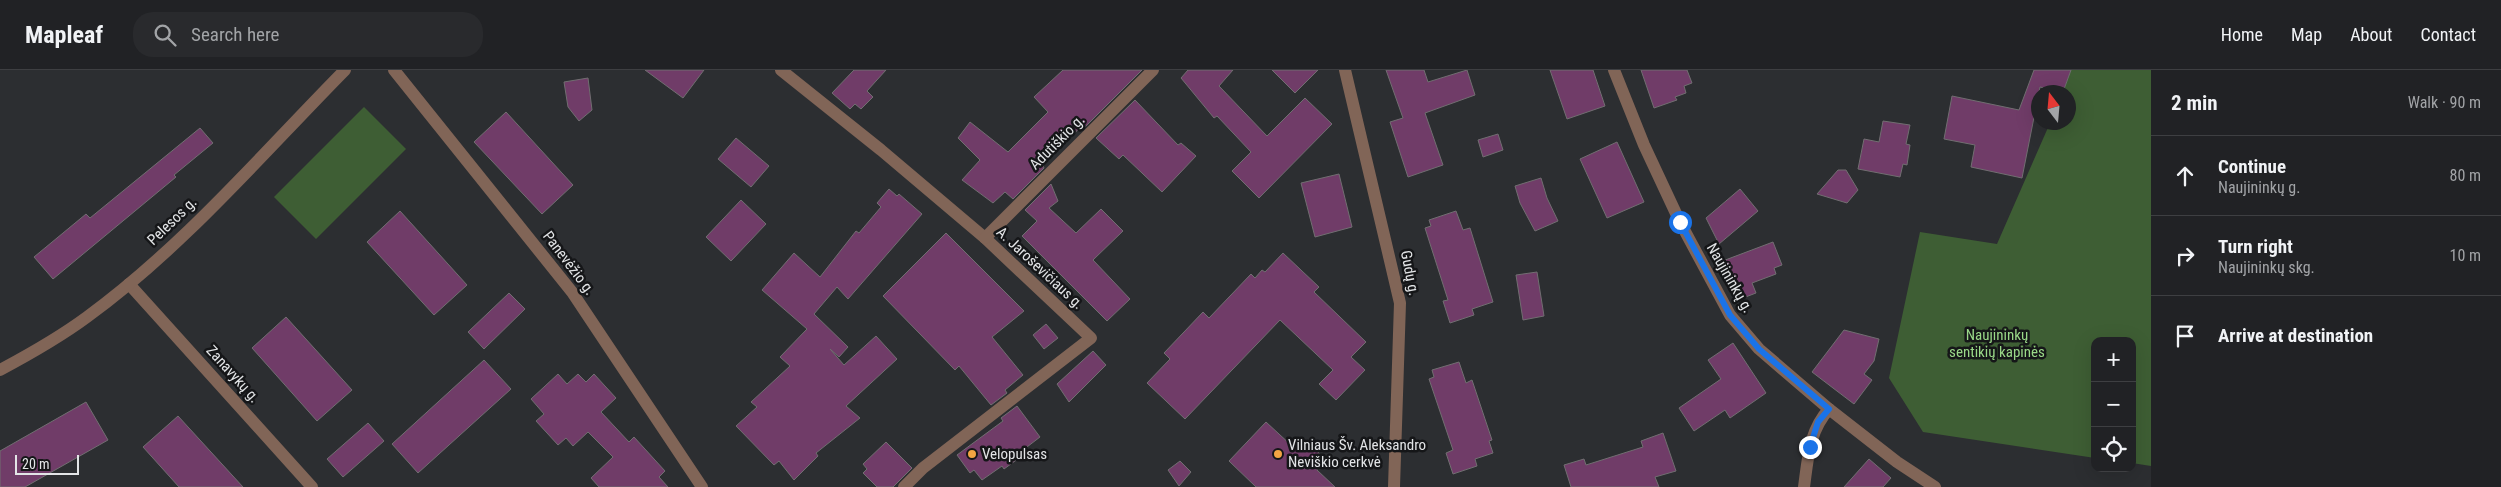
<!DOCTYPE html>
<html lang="en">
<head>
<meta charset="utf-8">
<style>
  :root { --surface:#212225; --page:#292a2d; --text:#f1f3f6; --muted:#a2a4a7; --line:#3e3f42 }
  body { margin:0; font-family:"Roboto Condensed",sans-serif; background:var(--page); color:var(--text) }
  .controls { position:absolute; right:15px; bottom:15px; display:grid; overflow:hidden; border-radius:10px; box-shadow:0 5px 20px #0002 }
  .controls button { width:45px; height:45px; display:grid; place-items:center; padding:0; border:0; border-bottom:1px solid var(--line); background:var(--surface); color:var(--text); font:25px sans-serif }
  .compass { position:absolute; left:2031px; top:15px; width:45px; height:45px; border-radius:50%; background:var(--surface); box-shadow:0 5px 20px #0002; rotate:344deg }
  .scale { position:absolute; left:15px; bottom:12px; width:64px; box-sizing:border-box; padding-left:5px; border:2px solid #e3e5e7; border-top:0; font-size:14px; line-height:18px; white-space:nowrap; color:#e3e5e7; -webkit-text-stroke:4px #151618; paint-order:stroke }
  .stop { position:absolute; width:15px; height:15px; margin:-11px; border:4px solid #1a73e8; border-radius:50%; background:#fff }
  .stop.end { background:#1a73e8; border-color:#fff; box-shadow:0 1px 5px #0008 }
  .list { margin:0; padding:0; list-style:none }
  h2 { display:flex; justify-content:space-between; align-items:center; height:65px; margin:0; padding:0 20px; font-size:21px }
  h2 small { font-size:16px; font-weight:400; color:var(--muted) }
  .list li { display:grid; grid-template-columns:32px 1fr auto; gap:15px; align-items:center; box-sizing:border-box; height:80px; padding:0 20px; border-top:1px solid var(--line) }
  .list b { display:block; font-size:19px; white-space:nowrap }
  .list p { margin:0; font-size:16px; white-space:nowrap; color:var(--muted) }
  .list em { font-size:16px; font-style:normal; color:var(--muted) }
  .icon { flex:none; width:28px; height:28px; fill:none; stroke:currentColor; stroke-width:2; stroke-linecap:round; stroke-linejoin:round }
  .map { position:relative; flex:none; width:2151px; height:417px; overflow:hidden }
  header { display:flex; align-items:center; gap:30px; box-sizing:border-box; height:70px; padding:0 25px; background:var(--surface); border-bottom:1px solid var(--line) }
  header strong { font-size:24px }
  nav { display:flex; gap:28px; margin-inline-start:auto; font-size:18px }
  .search { width:350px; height:45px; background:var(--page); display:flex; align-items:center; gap:12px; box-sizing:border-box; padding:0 18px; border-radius:20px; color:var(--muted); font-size:19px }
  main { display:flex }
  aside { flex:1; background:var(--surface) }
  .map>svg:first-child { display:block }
  .green { fill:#3e5e34 }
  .building { fill:#703c68; stroke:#716e71 }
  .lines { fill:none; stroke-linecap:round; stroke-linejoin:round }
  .street { stroke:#816557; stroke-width:12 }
  .route { stroke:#1a73e8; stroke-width:6 }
  .poi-dot { fill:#f3a443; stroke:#151618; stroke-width:2 }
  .labels { text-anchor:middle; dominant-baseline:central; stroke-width:5; stroke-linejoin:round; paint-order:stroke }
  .street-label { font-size:15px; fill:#e3e5e7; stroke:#151618 }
  .park-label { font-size:15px; fill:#9ad888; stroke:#151618 }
  .poi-label { font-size:15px; fill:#e3e5e7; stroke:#151618; text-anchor:start }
</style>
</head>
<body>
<header>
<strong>Mapleaf</strong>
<div class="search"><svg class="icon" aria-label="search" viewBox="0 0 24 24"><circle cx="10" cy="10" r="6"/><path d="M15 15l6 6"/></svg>Search here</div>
<nav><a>Home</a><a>Map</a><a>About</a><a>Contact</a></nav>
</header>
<main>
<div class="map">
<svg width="2151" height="417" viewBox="0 0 2151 417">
  <rect width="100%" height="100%" fill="#2c2e31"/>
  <g class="green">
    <path d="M2071,0H2151V396L2132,393V271H2095V388L1923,362L1889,308L1920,162L1997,174L2050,53L2068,52V22H2063Z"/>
    <path d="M364,37L406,79L316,169L274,127Z"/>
  </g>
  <g class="building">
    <path d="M645,0H704L683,28Z"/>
    <path d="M854,0H886L867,21L873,27L861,39L855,34L850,39L832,23Z"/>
    <path d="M1063,0H1142L1085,57L1083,55L1066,71L1063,67L1040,89L1044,98L1013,129L1005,122L993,133L962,110L980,90L958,68L970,52L1008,82L1048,42L1034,27Z"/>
    <path d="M1188,0H1233L1219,16L1267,66L1305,28L1332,54L1259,128L1232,101L1251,82L1217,46L1214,48L1181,8Z"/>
    <path d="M1272,0H1318L1295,23Z"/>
    <path d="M1386,0H1424L1428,12L1467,0L1475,25L1425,43L1443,95L1408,107L1390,52L1403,48Z"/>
    <path d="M1550,0H1593L1605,36L1567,49Z"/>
    <path d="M1641,0H1687L1692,13L1684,16L1686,23L1675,27L1677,30L1654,38Z"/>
    <path d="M2034,0H2071L2063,22L2040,17L2022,108L1971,97L1975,75L1944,69L1952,26L2019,40Z"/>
    <path d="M588,8L592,40L579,51L568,37L564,12Z"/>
    <path d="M1135,30L1178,75L1181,73L1196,86L1162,122L1123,85L1119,89L1096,68Z"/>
    <path d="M506,42L573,115L542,144L474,72Z"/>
    <path d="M1883,51L1910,55L1906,74L1910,75L1907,95L1903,94L1900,107L1858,99L1864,69L1879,72Z"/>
    <path d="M200,58L213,73L174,105L176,107L53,209L34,187L86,144L90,148Z"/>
    <path d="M1498,64L1503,80L1483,87L1478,70Z"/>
    <path d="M736,68L769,96L751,117L718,89Z"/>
    <path d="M1617,72L1644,132L1607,148L1580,89Z"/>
    <path d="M1838,100H1846L1858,120L1847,133L1817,124Z"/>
    <path d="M1339,104L1352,157L1315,167L1301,113Z"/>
    <path d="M1541,108L1547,128L1558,151L1535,161L1520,133L1515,116Z"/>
    <path d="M1051,114L1058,131L1049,138L1076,163L1101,139L1123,161L1093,190L1130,229L1107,251L1022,166L1037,151L1025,140Z"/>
    <path d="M889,119L897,126L899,124L922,144L848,229L837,217L814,244L848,277L839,287L830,279L844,295L876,266L897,289L846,336L860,348L816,383L818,386L794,410L779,391L774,395L736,356L757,337L751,332L790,296L780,287L807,259L762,220L794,183L820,207L856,161L859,163L881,137L877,133Z"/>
    <path d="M1740,119L1758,141L1719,174L1706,148Z"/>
    <path d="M741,130L766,154L731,191L706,167Z"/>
    <path d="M400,141L467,215L434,245L367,172Z"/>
    <path d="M1456,141L1463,160L1470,158L1493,232L1472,239L1474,245L1450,253L1443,231L1448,230L1425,158L1431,156L1429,150Z"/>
    <path d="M946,163L1024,241L992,267L1023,305L1005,320L1007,323L991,335L959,296L955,300L883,226Z"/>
    <path d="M1773,172L1782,195L1774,198L1776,204L1752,213L1756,223L1735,231L1720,192Z"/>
    <path d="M1283,183L1319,217L1314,222L1366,272L1351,287L1365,300L1336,330L1319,314L1333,300L1280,250L1185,349L1147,313L1170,289L1164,283L1203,242L1209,248L1251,204L1255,208L1262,200L1265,202Z"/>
    <path d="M1537,202L1544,246L1523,250L1516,205Z"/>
    <path d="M509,223L525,239L484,279L468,262Z"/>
    <path d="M286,247L352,320L317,351L252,278Z"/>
    <path d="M1046,254L1058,268L1044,279L1033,265Z"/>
    <path d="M1844,260L1879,269L1874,291L1864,304L1872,310L1854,334L1812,302Z"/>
    <path d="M1733,273L1766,323L1730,348L1725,340L1694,361L1679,338L1721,309L1708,290Z"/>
    <path d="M1093,281L1106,295L1069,332L1057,314Z"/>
    <path d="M484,290L511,319L418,403L392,374Z"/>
    <path d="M1459,292L1466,313L1472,310L1492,370L1489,371L1493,383L1475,389L1477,396L1453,404L1446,383L1453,380L1429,309L1434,307L1432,300Z"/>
    <path d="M558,304L567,314L578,304L586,312L594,304L616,328L601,342L629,372L634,367L665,401L659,407L668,417H599L591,408L613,387L588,362L573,376L566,368L558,375L536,351L544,344L531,329Z"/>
    <path d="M86,332L108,370L25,417H0V381Z"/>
    <path d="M1017,336L1040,367L1023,380L1026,383L1004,399L1002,396L982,410L974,400L970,403L957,385L1003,351L1001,348Z"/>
    <path d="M178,346L243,417H179L143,377Z"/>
    <path d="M1266,352L1292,376L1306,372L1314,374L1321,387L1317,400L1335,417H1256L1229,391Z"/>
    <path d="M368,353L384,371L343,407L327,389Z"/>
    <path d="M1663,363L1676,401L1655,407L1659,417H1571L1564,395L1584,389L1586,395L1643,377L1641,371Z"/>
    <path d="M886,372L912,398L893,417H877L863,403L867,399L863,394Z"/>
    <path d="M1869,389L1891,408L1883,417H1844Z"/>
    <path d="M1180,391L1191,402L1179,416L1168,400Z"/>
  </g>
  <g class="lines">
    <g class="street">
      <path d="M394,0L572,222L702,417"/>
      <path d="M781,0L881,80L985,168L1091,268L923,398L904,417"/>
      <path d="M1345,0L1400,233L1394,417"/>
      <path d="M1614,0L1644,75L1680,152L1730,245L1759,279L1829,339L1897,392L1935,417"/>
      <path d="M985,168L1153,0"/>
      <path d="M129,214L312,417"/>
      <path d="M0,300C30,284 60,267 87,247C183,177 262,84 345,0"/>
      <path d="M1804,417C1808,388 1809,361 1829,339"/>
    </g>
  </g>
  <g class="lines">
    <path class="route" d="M1680,152L1730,245L1759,279L1829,339L1818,352L1810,377"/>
  </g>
  <g class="poi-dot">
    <circle cx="972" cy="384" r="5"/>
    <circle cx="1278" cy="384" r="5"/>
  </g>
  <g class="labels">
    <g class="street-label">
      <text transform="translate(1057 72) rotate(-45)">Adutiškio g.</text>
      <text transform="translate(172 151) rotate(-44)">Pelesos g.</text>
      <text transform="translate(569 193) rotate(53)">Panevėžio g.</text>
      <text transform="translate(1040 198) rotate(43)">A. Jaroševičiaus g.</text>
      <text transform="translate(1410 203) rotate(79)">Gudų g.</text>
      <text transform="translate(1730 208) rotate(60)">Naujininkų g.</text>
      <text transform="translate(233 304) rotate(48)">Zanavykų g.</text>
    </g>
    <g class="park-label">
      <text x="1997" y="265">Naujininkų<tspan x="1997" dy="17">sentikių kapinės</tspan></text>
    </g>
    <g class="poi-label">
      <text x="1288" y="375">Vilniaus Šv. Aleksandro<tspan x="1288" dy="17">Neviškio cerkvė</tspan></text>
      <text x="982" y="384">Velopulsas</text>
    </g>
  </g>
</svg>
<div class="controls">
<button>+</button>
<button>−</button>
<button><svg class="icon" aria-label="locate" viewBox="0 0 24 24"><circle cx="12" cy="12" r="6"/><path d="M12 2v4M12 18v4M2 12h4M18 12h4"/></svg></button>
</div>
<svg class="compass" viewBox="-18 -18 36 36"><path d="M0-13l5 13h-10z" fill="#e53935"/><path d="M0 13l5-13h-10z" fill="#a2a4a7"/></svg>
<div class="scale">20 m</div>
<div class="stop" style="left:1680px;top:152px"></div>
<div class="stop end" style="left:1810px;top:377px"></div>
</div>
<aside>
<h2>2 min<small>Walk · 90 m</small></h2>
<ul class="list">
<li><svg class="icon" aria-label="ahead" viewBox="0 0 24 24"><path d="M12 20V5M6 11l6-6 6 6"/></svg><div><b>Continue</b><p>Naujininkų g.</p></div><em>80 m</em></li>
<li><svg class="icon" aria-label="right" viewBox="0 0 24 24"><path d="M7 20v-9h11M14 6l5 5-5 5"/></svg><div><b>Turn right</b><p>Naujininkų skg.</p></div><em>10 m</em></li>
<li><svg class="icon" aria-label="arrive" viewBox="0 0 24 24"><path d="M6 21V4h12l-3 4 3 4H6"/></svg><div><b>Arrive at destination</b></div></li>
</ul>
</aside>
</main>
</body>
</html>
